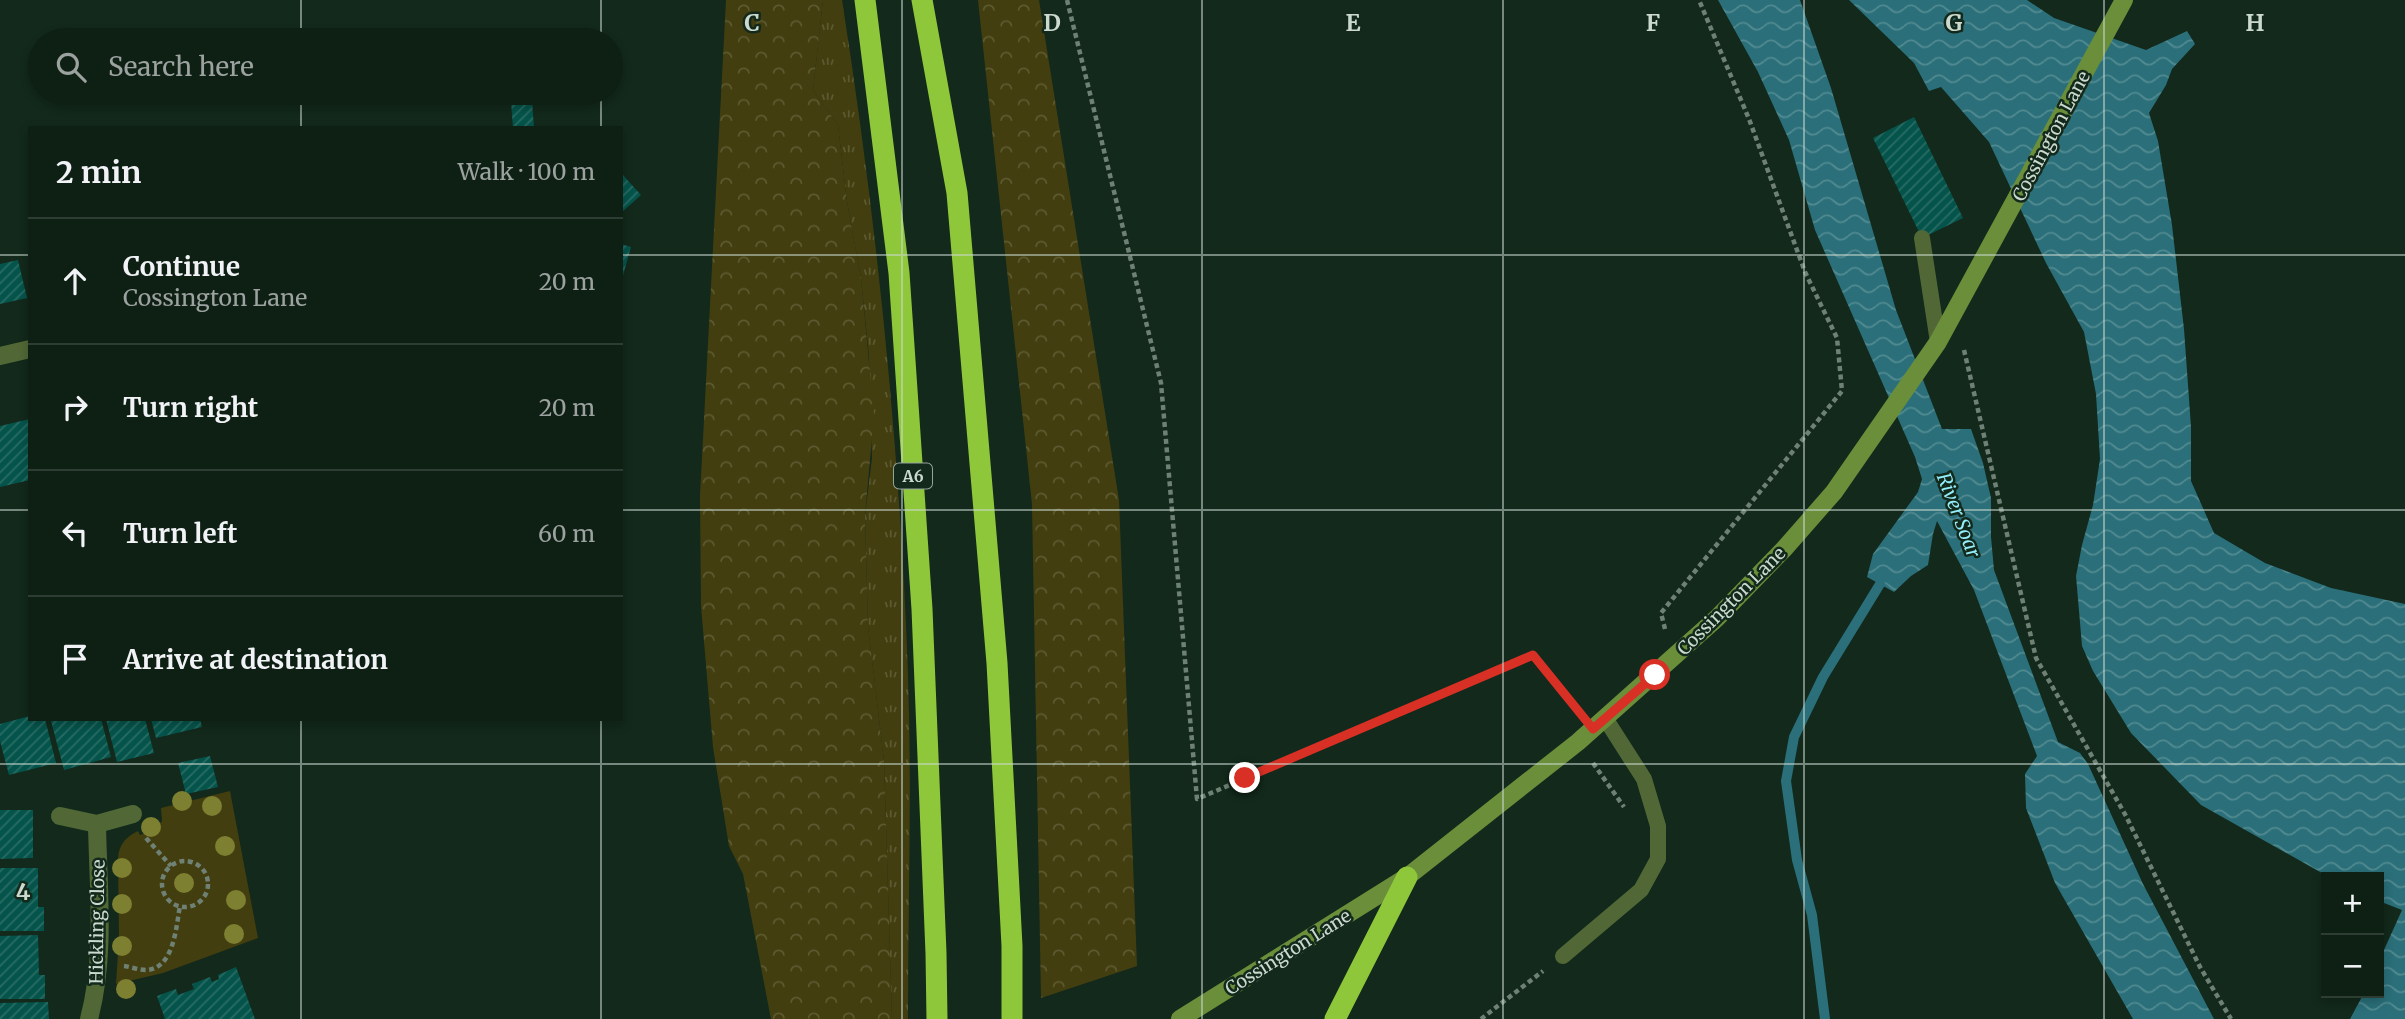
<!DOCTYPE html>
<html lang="en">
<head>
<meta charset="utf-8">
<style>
  :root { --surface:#0e1f14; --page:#17271d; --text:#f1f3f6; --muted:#9ba2a0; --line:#2e3d34 }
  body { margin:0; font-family:Merriweather,serif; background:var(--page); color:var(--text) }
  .controls { position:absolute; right:21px; bottom:21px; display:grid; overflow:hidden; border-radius:0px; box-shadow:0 4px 10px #0003 }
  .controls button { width:63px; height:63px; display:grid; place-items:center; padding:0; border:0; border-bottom:2px solid var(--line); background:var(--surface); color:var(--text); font:35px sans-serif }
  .stop { position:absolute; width:21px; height:21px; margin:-16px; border:5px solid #d93025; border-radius:50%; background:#fff }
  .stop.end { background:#d93025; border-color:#fff; box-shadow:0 2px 7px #0008 }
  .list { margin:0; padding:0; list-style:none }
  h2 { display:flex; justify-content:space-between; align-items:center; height:91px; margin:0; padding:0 28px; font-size:30px }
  h2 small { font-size:23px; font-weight:400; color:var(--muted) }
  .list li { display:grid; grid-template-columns:46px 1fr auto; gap:21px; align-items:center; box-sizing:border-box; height:126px; padding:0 28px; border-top:2px solid var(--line) }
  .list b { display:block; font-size:26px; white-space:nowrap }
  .list p { margin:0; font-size:23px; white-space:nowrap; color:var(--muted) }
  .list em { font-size:23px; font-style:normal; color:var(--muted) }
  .icon { flex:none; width:38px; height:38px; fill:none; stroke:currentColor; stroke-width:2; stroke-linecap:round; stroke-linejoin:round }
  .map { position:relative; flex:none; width:2405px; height:1019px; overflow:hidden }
  .search { position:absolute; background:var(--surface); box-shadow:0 4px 10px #0003; left:28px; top:28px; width:595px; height:77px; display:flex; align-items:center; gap:18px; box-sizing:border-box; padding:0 24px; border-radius:38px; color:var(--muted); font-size:26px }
  .panel { position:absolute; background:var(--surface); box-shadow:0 4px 10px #0003; left:28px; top:126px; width:595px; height:595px; border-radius:0px }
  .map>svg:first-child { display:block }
  .grass { fill:url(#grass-tufts) }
  .forest { fill:url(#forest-crowns) }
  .park { fill:#433e0f }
  .water { fill:url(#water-waves) }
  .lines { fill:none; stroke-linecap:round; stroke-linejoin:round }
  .stream { stroke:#2a6f79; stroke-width:10 }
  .building { fill:url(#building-hatch) }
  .path { stroke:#6f8175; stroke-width:4.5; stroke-dasharray:5 3.5; stroke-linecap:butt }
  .lane { stroke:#516836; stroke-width:16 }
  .street { stroke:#516836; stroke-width:18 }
  .secondary { stroke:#6a8e3a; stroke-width:18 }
  .highway { stroke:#8fc73b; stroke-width:21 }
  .tree { fill:#7d7f31 }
  .route { stroke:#d93025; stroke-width:9 }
  .grid { fill:none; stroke:#cbd9cf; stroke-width:2; stroke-opacity:0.55 }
  .labels { text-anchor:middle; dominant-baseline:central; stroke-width:5; stroke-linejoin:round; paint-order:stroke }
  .shield { fill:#12291b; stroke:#94a499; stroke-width:2 }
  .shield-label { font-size:16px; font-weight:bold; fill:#cbd9cf }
  .street-label { font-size:18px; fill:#cbd9cf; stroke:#12291b }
  .water-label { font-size:19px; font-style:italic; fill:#93edfb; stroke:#12291b }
  .grid-label { font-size:23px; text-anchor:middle; font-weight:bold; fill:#cbd9cf; stroke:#12291b; stroke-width:5; stroke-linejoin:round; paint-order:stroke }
</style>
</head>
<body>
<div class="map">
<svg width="2405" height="1019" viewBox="0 0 2405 1019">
  <defs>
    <pattern id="grass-tufts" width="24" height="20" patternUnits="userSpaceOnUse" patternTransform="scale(1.75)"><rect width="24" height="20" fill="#433e0f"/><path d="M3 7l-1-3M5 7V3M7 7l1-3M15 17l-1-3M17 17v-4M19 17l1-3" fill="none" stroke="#5d5931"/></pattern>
    <pattern id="forest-crowns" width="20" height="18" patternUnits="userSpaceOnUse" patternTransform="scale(1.75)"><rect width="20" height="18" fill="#433e0f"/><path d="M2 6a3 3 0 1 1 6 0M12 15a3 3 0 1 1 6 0" fill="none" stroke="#5d5931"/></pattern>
    <pattern id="water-waves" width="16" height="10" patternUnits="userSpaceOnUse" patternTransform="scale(1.75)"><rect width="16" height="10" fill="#2a6f79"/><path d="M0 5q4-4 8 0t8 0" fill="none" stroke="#518a91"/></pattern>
    <pattern id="building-hatch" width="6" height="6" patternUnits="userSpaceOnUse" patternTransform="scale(1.75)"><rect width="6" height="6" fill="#05544b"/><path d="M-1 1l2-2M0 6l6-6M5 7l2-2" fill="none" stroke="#286c64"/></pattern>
  </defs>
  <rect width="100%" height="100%" fill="#12291b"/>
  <path class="grass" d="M823,0H842C877,223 900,449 908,675C912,789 908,904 908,1019H892L884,761L868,626L865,516L872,458L869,357L861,278L847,202L838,125L813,90Z"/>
  <g class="forest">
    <path d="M726,0H823L813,90L838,125L847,202L861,278L874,415L865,516L868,626L884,761L892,1019H771L743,874L729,846L713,747L701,606L700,496Z"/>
    <path d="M978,0H1039L1119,500L1137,966L1041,998L1032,504Z"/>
  </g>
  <path class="park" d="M230,791L258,938L163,973L116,984L119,937L118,858C119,844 126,837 138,831L140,835L155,829L162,821L161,808Z"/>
  <g class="water">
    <path d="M1718,0H1800L1831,88L1896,310L1942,429H1971L1983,463L1991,498V537L1994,570L2058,742L2080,753L2088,764L2143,884L2214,1019H2133L2055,883L2026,808L2025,774L2037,756L1974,590L1937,521L1933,534L1928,565L1911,576L1894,592L1867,577L1873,554L1918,492L1922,479L1915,457L1815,230L1789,140L1758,72Z"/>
    <path d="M1849,0H2027L2054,18L2146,50L2187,31L2195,44L2172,69L2166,85L2149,113L2158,141L2172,225L2184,329L2191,427V481L2214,533L2265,563L2331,588L2405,604V1019H2350L2364,993H2379V961L2402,910L2379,901V877H2329L2201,805L2131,733L2093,671L2082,646L2076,576L2082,545L2093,505L2100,459L2096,394L2084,332L2046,263L1989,142L1941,87L1929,91L1914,63Z"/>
  </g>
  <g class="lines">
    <path class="stream" d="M1825,1019L1812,915L1797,860L1786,781L1794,737L1823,677L1880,584"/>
  </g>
  <g class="building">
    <path d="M532,100L534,128H513L511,102Z"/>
    <path d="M1914,117L1963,218L1922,238L1873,138Z"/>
    <path d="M621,173L641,195L621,213Z"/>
    <path d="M621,244L631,247L622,279H621Z"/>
    <path d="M18,260L27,298L0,304V264Z"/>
    <path d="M30,419V480L0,487V426Z"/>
    <path d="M30,716V719H45L56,763L9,775L0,741V724Z"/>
    <path d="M56,719H101L111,757L64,770L51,721Z"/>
    <path d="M106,719H145L154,753L117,762Z"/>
    <path d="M151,719H200L202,727L156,738Z"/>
    <path d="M210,756L218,787L186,794L178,763Z"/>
    <path d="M0,810H33V858L0,859Z"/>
    <path d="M0,868H38V907H44V931H0Z"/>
    <path d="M38,935L39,975H45V999H0V936Z"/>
    <path d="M236,967L255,1019H165L157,996L176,989L178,995L194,989L192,984L210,977L212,982L219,979L218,975Z"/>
    <path d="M48,1002L49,1019H0V1003Z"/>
  </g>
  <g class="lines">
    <g class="path">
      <path d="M1067,0L1161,383L1197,799L1533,655L1577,709"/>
      <path d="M1964,350L2036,658L2126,816L2200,967L2231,1019"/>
      <path d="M1665,629L1661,613L1842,391L1837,338L1805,272L1749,119L1699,0"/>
      <path d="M1593,763L1624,807"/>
      <path d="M146,838L171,866"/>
      <circle cx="185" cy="884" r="23"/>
      <path d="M124,966C131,967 139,970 146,970C174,969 176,927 180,906"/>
      <path d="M1481,1019L1543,971"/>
    </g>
    <g class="lane">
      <path d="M1922,238L1938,342"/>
      <path d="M1563,956L1641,890L1658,859V826L1644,779L1605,718"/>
    </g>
    <g class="street">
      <path d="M0,356L30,349"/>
      <path d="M60,816L97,824L133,814"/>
      <path d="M89,1019C106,956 98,888 97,824"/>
    </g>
    <path class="secondary" d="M1180,1019L1407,877L1578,742L1717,618L1784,549L1834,492L1938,342L2124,0"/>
    <g class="highway">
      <path d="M865,0L899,273L922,609L936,953L937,1019"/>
      <path d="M922,0L957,193L997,663L1012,946V1019"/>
      <path d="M1335,1019L1407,877"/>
    </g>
  </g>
  <g class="tree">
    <circle cx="182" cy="801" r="10"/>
    <circle cx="212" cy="806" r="10"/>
    <circle cx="151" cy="827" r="10"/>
    <circle cx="225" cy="846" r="10"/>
    <circle cx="122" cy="868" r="10"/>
    <circle cx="184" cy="883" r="10"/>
    <circle cx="236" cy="900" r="10"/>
    <circle cx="122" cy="904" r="10"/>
    <circle cx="234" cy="934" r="10"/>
    <circle cx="122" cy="946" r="10"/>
    <circle cx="126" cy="989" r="10"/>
  </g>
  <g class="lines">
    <path class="route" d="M1245,778L1533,655L1593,729L1655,675"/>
  </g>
  <path class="grid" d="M301,0V40M601,0V40M902,0V1019M1202,0V1019M1503,0V1019M1804,0V1019M2104,0V1019M301,93V128M601,93V128M0,255H30M621,255H2405M0,510H30M621,510H2405M301,719V1019M601,719V1019M0,764H2405"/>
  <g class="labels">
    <rect class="shield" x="894" y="463.5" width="38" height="25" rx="5"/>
    <g class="shield-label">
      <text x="913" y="476">A6</text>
    </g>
    <g class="street-label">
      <text transform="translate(2051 136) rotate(-62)">Cossington Lane</text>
      <text transform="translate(1731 601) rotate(-45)">Cossington Lane</text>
      <text transform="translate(97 922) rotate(-89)">Hickling Close</text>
      <text transform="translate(1288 952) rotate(-32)">Cossington Lane</text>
    </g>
    <g class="water-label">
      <text transform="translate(1959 515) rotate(69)">River Soar</text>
    </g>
  </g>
  <g class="grid-label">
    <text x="752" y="31">C</text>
    <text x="1052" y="31">D</text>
    <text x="1353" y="31">E</text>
    <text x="1653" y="31">F</text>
    <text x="1954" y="31">G</text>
    <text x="2255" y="31">H</text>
    <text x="23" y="900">4</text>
  </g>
</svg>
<div class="controls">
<button>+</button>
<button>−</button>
</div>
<div class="stop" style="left:1655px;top:675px"></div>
<div class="stop end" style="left:1245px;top:778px"></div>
<div class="search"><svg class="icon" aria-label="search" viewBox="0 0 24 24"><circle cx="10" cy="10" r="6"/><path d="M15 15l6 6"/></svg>Search here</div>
<section class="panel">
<h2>2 min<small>Walk · 100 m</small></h2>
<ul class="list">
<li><svg class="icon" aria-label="ahead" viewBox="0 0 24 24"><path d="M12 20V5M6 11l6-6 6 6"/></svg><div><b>Continue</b><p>Cossington Lane</p></div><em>20 m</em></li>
<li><svg class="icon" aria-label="right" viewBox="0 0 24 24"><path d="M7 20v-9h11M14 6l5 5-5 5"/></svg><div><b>Turn right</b></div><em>20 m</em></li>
<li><svg class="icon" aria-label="left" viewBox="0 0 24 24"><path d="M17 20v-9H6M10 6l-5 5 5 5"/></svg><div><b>Turn left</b></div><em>60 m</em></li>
<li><svg class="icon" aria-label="arrive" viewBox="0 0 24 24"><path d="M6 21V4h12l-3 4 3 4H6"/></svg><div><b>Arrive at destination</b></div></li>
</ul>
</section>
</div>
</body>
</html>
